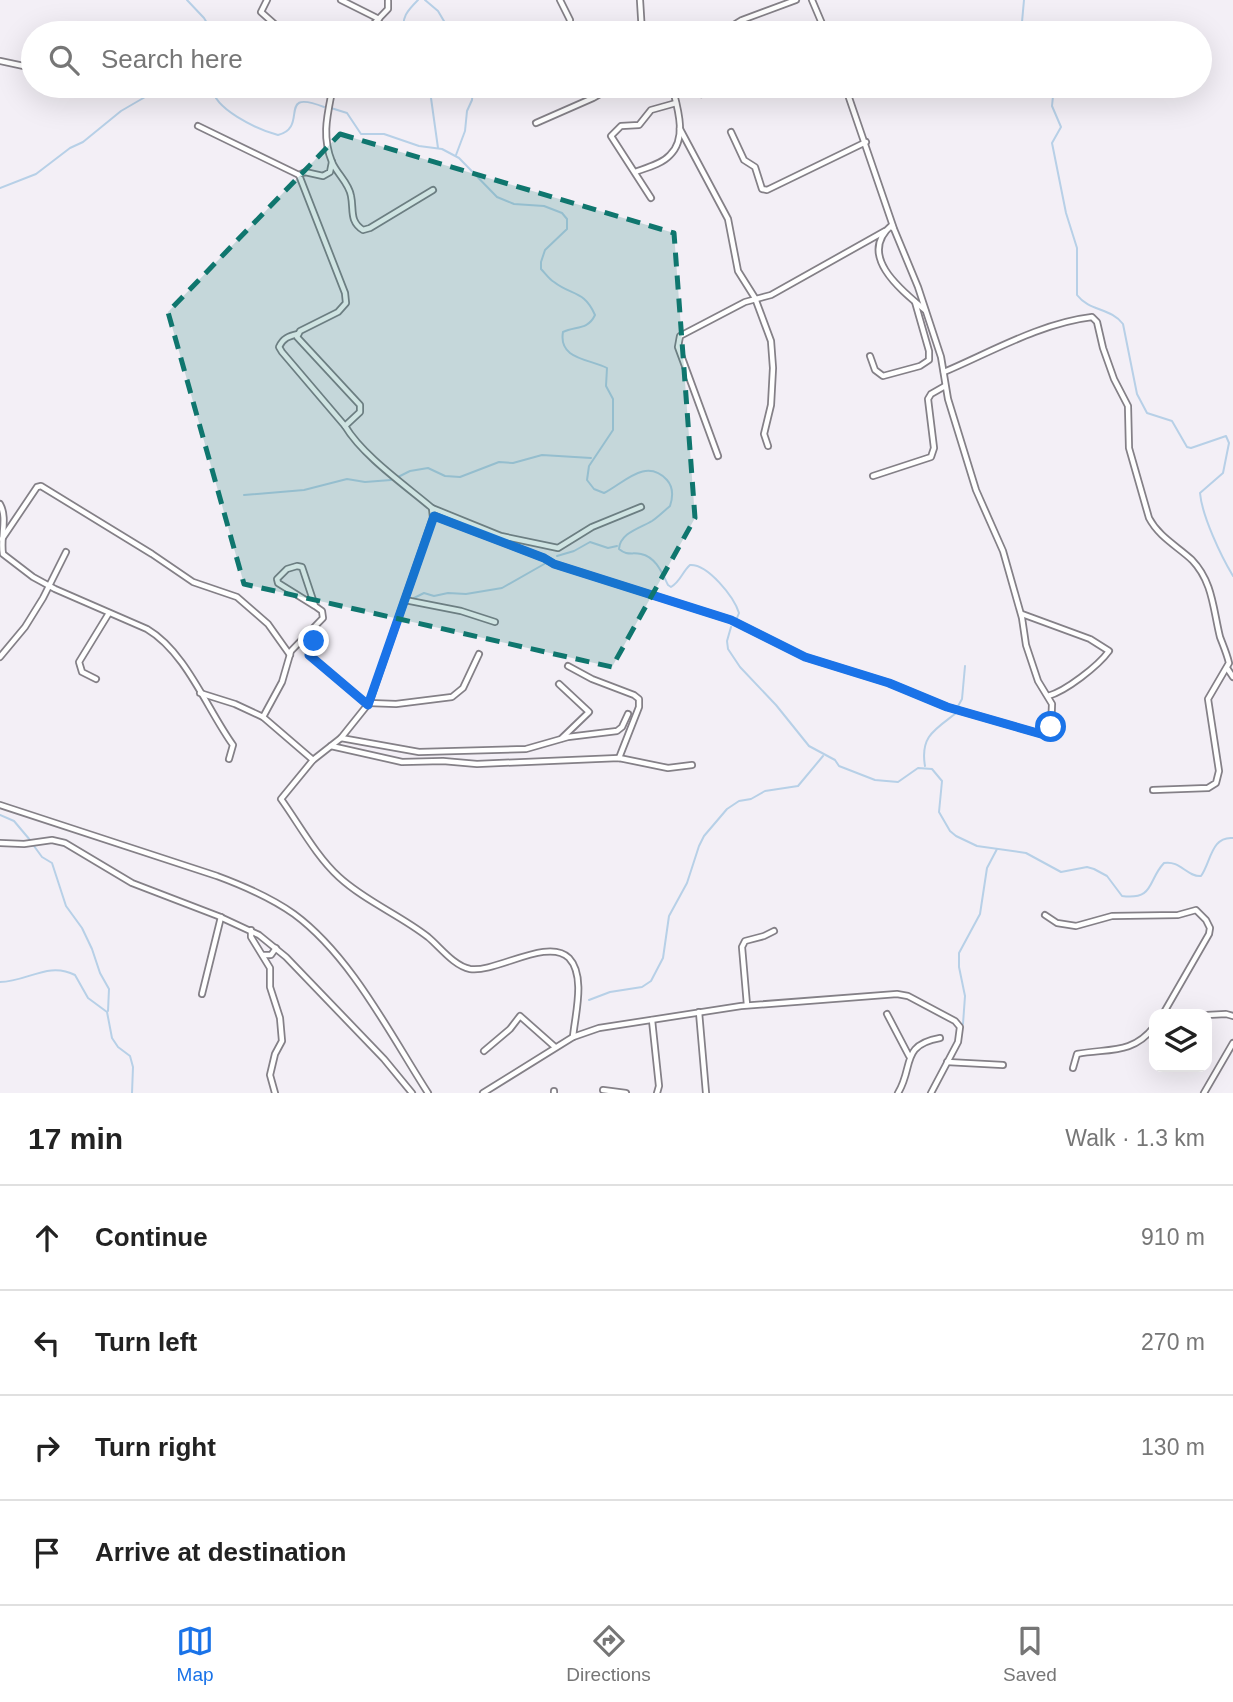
<!DOCTYPE html>
<html lang="en">
<head>
<meta charset="utf-8">
<style>
  :root { --surface:#fff; --page:#f6f6f6; --text:#222; --muted:#767676; --line:#e0e0e0; --accent:#1a73e8 }
  body { margin:0; font-family:Arial,sans-serif; background:var(--page); color:var(--text) }
  .controls { position:absolute; right:21px; bottom:21px; display:grid; overflow:hidden; border-radius:14px; box-shadow:0 7px 28px #0002 }
  .controls button { width:63px; height:63px; display:grid; place-items:center; padding:0; border:0; border-bottom:2px solid var(--line); background:var(--surface); color:var(--text); font:35px sans-serif }
  .stop { position:absolute; width:21px; height:21px; margin:-16px; border:5px solid #1a73e8; border-radius:50%; background:#fff }
  .stop.end { background:#1a73e8; border-color:#fff; box-shadow:0 2px 7px #0008 }
  .list { margin:0; padding:0; list-style:none }
  h2 { display:flex; justify-content:space-between; align-items:center; height:91px; margin:0; padding:0 28px; font-size:30px }
  h2 small { font-size:23px; font-weight:400; color:var(--muted) }
  .list li { display:grid; grid-template-columns:46px 1fr auto; gap:21px; align-items:center; box-sizing:border-box; height:105px; padding:0 28px; border-top:2px solid var(--line) }
  .list b { display:block; font-size:26px; white-space:nowrap }
  .list em { font-size:23px; font-style:normal; color:var(--muted) }
  .icon { flex:none; width:38px; height:38px; fill:none; stroke:currentColor; stroke-width:2; stroke-linecap:round; stroke-linejoin:round }
  .map { position:relative; flex:none; width:1233px; height:1093px; overflow:hidden }
  .search { position:absolute; background:var(--surface); box-shadow:0 7px 28px #0002; left:21px; right:21px; top:21px; height:77px; display:flex; align-items:center; gap:18px; box-sizing:border-box; padding:0 24px; border-radius:38px; color:var(--muted); font-size:26px }
  .sheet { height:511px; background:var(--surface) }
  nav { display:flex; justify-content:space-around; align-items:center; box-sizing:border-box; height:98px; border-top:2px solid var(--line); background:var(--surface); font-size:19px; color:var(--muted) }
  nav a { display:grid; justify-items:center; gap:4px }
  nav .on { color:var(--accent) }
  .map>svg:first-child { display:block }
  .lines { fill:none; stroke-linecap:round; stroke-linejoin:round }
  .stream { stroke:#b7d0e7; stroke-width:2 }
  .minor-casing { stroke:#848087; stroke-width:8 }
  .minor { stroke:#fff; stroke-width:4.5 }
  .route { stroke:#1a73e8; stroke-width:9 }
  .marked { fill:#0f766e; fill-opacity:0.2; stroke:#0f766e; stroke-width:5; stroke-dasharray:14 9; stroke-linejoin:round }
</style>
</head>
<body>
<div class="map">
<svg width="1233" height="1093" viewBox="0 0 1233 1093">
  <rect width="100%" height="100%" fill="#f3eff6"/>
  <g class="lines">
    <g class="stream">
      <path d="M187,0L204,18L213,33"/>
      <path d="M425,0L438,11L451,33"/>
      <path d="M405,33C400,18 408,10 418,0"/>
      <path d="M1021,33L1024,0"/>
      <path d="M213,86C210,108 259,130 278,135C310,127 275,88 324,107"/>
      <path d="M425,86L431,98L438,148"/>
      <path d="M1054,86L1052,106L1061,127L1052,143L1066,213L1077,248V295C1089,311 1111,308 1123,324L1137,394L1147,413L1172,421L1187,447L1191,448L1226,436L1229,443L1223,473L1200,493C1202,516 1221,556 1233,576"/>
      <path d="M216,98L219,86"/>
      <path d="M331,108L347,113L361,134H384L419,146L442,149L459,158L497,197L514,204L544,206L562,213L567,219V229L545,250L541,262V269C545,273 549,279 554,282C572,296 584,290 595,315C588,330 576,326 563,332C558,360 591,359 607,368L606,386L613,399V430L589,466L587,480L594,489L604,493C624,483 646,457 667,480C674,488 673,497 670,506C664,511 658,517 652,521C640,528 620,533 619,549C627,556 632,552 641,554C656,557 662,573 668,585L671,587C681,581 682,572 690,565C708,564 734,597 739,613L737,618"/>
      <path d="M456,155L465,131L467,111L472,100L473,86"/>
      <path d="M0,188L36,174L70,148L83,142L121,111L164,86"/>
      <path d="M398,477L410,471L428,468L445,476L460,477L499,462L513,463L542,455L591,458"/>
      <path d="M244,495L304,490L347,479L365,482L391,480"/>
      <path d="M557,556L574,551L590,542L608,548L617,546"/>
      <path d="M414,598L424,593L434,596L448,593L466,594L502,588L546,563"/>
      <path d="M731,627L727,641L728,649L740,667L776,705L809,746L835,760L839,766L875,780L898,782L918,768L932,769L942,781L939,812L950,831L956,836L977,846L1026,853L1061,872L1087,867L1094,869L1107,876L1122,896C1155,900 1147,881 1164,863C1180,860 1187,877 1201,876C1211,862 1211,836 1233,838"/>
      <path d="M957,708L962,699L965,666"/>
      <path d="M925,766C920,737 934,730 955,714"/>
      <path d="M0,815L14,821L30,840"/>
      <path d="M34,846L42,857L52,863L66,906L82,928L92,949L100,973L109,989L108,1011"/>
      <path d="M0,982C27,982 48,961 75,975L88,998L107,1012L112,1038L118,1047L130,1056L133,1067L132,1093"/>
      <path d="M589,1000L610,992L642,987L651,981L663,958L669,916L687,883L699,846L704,836L727,809L739,801L751,799L765,791L798,786L823,756"/>
      <path d="M963,1024L965,996L959,967V953L980,914L987,868L997,849"/>
    </g>
    <g class="minor-casing">
      <g id="minor">
        <path d="M267,0L261,12L279,28V33"/>
        <path d="M341,0L379,19"/>
        <path d="M560,0L570,20L568,33"/>
        <path d="M640,0L642,33"/>
        <path d="M812,0L826,33"/>
        <path d="M365,33L388,9V1"/>
        <path d="M721,33L742,20L796,0"/>
        <path d="M0,61L33,68"/>
        <path d="M333,86C328,113 321,135 332,162C337,174 349,183 351,196C354,210 349,221 363,230L370,228L433,190"/>
        <path d="M699,86L702,94"/>
        <path d="M536,123L593,98L614,86"/>
        <path d="M198,126L299,175"/>
        <path d="M680,129L728,219L738,271L755,298L771,341L773,368L771,405L764,434L768,446"/>
        <path d="M731,132L744,160L755,167L762,189L767,190L866,142"/>
        <path d="M332,162L330,172L323,176L305,172L299,175L345,293L346,303L338,312L300,331L297,337L360,405V412L345,426C363,456 405,485 432,508L433,518L369,703L341,738L313,760L281,799C299,824 316,856 339,877C365,901 400,915 428,937C440,947 454,966 470,969C496,973 548,937 569,958C586,976 575,1015 573,1037"/>
        <path d="M635,172C646,168 662,164 670,155C688,138 677,106 672,86"/>
        <path d="M651,198L611,136L621,126L639,125L651,110L676,103"/>
        <path d="M893,228L892,225C856,255 902,291 925,310"/>
        <path d="M298,334C289,336 283,338 279,347L282,352L345,426"/>
        <path d="M870,356L875,370L883,376L920,366L929,360V351L915,302"/>
        <path d="M944,372C991,352 1041,323 1092,317L1097,322L1103,348L1114,379L1128,406L1129,448L1149,518C1159,537 1177,546 1192,560C1213,582 1213,609 1220,637C1223,645 1227,654 1229,663L1208,699L1219,771L1216,783L1208,788L1153,790"/>
        <path d="M718,456L678,347L680,336L745,302L771,295L885,231"/>
        <path d="M873,476L931,457L934,448L928,399L931,394L945,386"/>
        <path d="M0,504C8,518 0,537 3,554L33,577L55,589L147,629C186,652 207,709 233,745L229,759"/>
        <path d="M432,508L501,536L558,548L592,527L641,507"/>
        <path d="M434,516L544,558L554,564L731,620L805,657L889,683L947,707L1048,736L1051,730L1052,704L1038,681L1026,645L1022,618L1003,551L976,490L948,399L941,357L918,287L894,229L845,86"/>
        <path d="M2,539L37,487L41,486L152,554L193,582L237,597L268,624L290,655"/>
        <path d="M405,600L461,611L495,622"/>
        <path d="M1022,614L1090,639L1109,651C1098,666 1066,691 1048,696"/>
        <path d="M307,636L315,642L309,655L368,705"/>
        <path d="M0,657L25,627L43,598L66,552"/>
        <path d="M568,666L592,679L634,695L639,699V707L619,758"/>
        <path d="M1227,668L1233,677"/>
        <path d="M96,679L82,672L79,662L109,613"/>
        <path d="M559,684L589,712L562,738"/>
        <path d="M200,693L235,704L263,717L313,760"/>
        <path d="M369,703L396,704L452,697L463,688L479,654"/>
        <path d="M263,717L282,682L291,651L323,618L322,611L315,606L278,583L277,579L287,569L297,566L302,567L315,606"/>
        <path d="M341,738L419,752L526,749L568,737L617,731L622,727L628,714"/>
        <path d="M331,746L402,762L443,761L477,764L619,758L668,768L692,765"/>
        <path d="M0,805L217,876C244,886 270,897 294,914C351,956 390,1034 428,1093"/>
        <path d="M0,843L24,844L52,840L65,843L132,883L218,916L259,935L286,957L384,1059L412,1093"/>
        <path d="M1045,915L1057,923L1076,926L1112,916L1178,915L1196,910L1206,920L1210,928L1209,934L1163,1014"/>
        <path d="M251,930V937L270,968V987L280,1018L282,1041L275,1054L270,1075L275,1093"/>
        <path d="M263,955H271L276,948"/>
        <path d="M202,994L221,917"/>
        <path d="M747,1005L742,947L745,941L764,936L774,931"/>
        <path d="M699,1012L706,1093"/>
        <path d="M887,1014L909,1056"/>
        <path d="M1207,1015L1226,1014L1233,1016"/>
        <path d="M652,1020L659,1086L657,1093"/>
        <path d="M484,1051L510,1029L520,1016L555,1047"/>
        <path d="M947,1062L1003,1065"/>
        <path d="M1073,1068L1077,1054C1108,1048 1132,1055 1154,1027"/>
        <path d="M603,1090L626,1093"/>
        <path d="M483,1093L573,1037L599,1028L741,1006L897,994L908,996L955,1021L960,1027L958,1042L931,1093"/>
        <path d="M554,1093V1091"/>
        <path d="M898,1093C914,1067 900,1045 940,1038"/>
        <path d="M1204,1093L1233,1043"/>
      </g>
    </g>
    <use href="#minor" class="minor"/>
  </g>
  <g class="lines">
    <path class="route" d="M314,641L309,655L368,705L434,516L544,558L554,564L731,620L805,657L889,683L947,707L1048,736L1051,727"/>
  </g>
  <path class="marked" d="M340,134L674,233L695,518L612,667L244,584L168,312Z"/>
</svg>
<div class="controls">
<button><svg class="icon" aria-label="layers" viewBox="0 0 24 24"><path d="M12 4l9 5-9 5-9-5zM3 14l9 5 9-5"/></svg></button>
</div>
<div class="stop" style="left:1051px;top:727px"></div>
<div class="stop end" style="left:314px;top:641px"></div>
<div class="search"><svg class="icon" aria-label="search" viewBox="0 0 24 24"><circle cx="10" cy="10" r="6"/><path d="M15 15l6 6"/></svg>Search here</div>
</div>
<section class="sheet">
<h2>17 min<small>Walk · 1.3 km</small></h2>
<ul class="list">
<li><svg class="icon" aria-label="ahead" viewBox="0 0 24 24"><path d="M12 20V5M6 11l6-6 6 6"/></svg><div><b>Continue</b></div><em>910 m</em></li>
<li><svg class="icon" aria-label="left" viewBox="0 0 24 24"><path d="M17 20v-9H6M10 6l-5 5 5 5"/></svg><div><b>Turn left</b></div><em>270 m</em></li>
<li><svg class="icon" aria-label="right" viewBox="0 0 24 24"><path d="M7 20v-9h11M14 6l5 5-5 5"/></svg><div><b>Turn right</b></div><em>130 m</em></li>
<li><svg class="icon" aria-label="arrive" viewBox="0 0 24 24"><path d="M6 21V4h12l-3 4 3 4H6"/></svg><div><b>Arrive at destination</b></div></li>
</ul>
</section>
<nav>
<a class="on"><svg class="icon" aria-label="map" viewBox="0 0 24 24"><path d="M3 6l6-2 6 2 6-2v14l-6 2-6-2-6 2zM9 4v14M15 6v14"/></svg>Map</a>
<a><svg class="icon" aria-label="directions" viewBox="0 0 24 24"><path d="M12 3l9 9-9 9-9-9zM9 14v-3h6M13 9l2 2-2 2"/></svg>Directions</a>
<a><svg class="icon" aria-label="saved" viewBox="0 0 24 24"><path d="M7 4h10v16l-5-4-5 4z"/></svg>Saved</a>
</nav>
</body>
</html>
